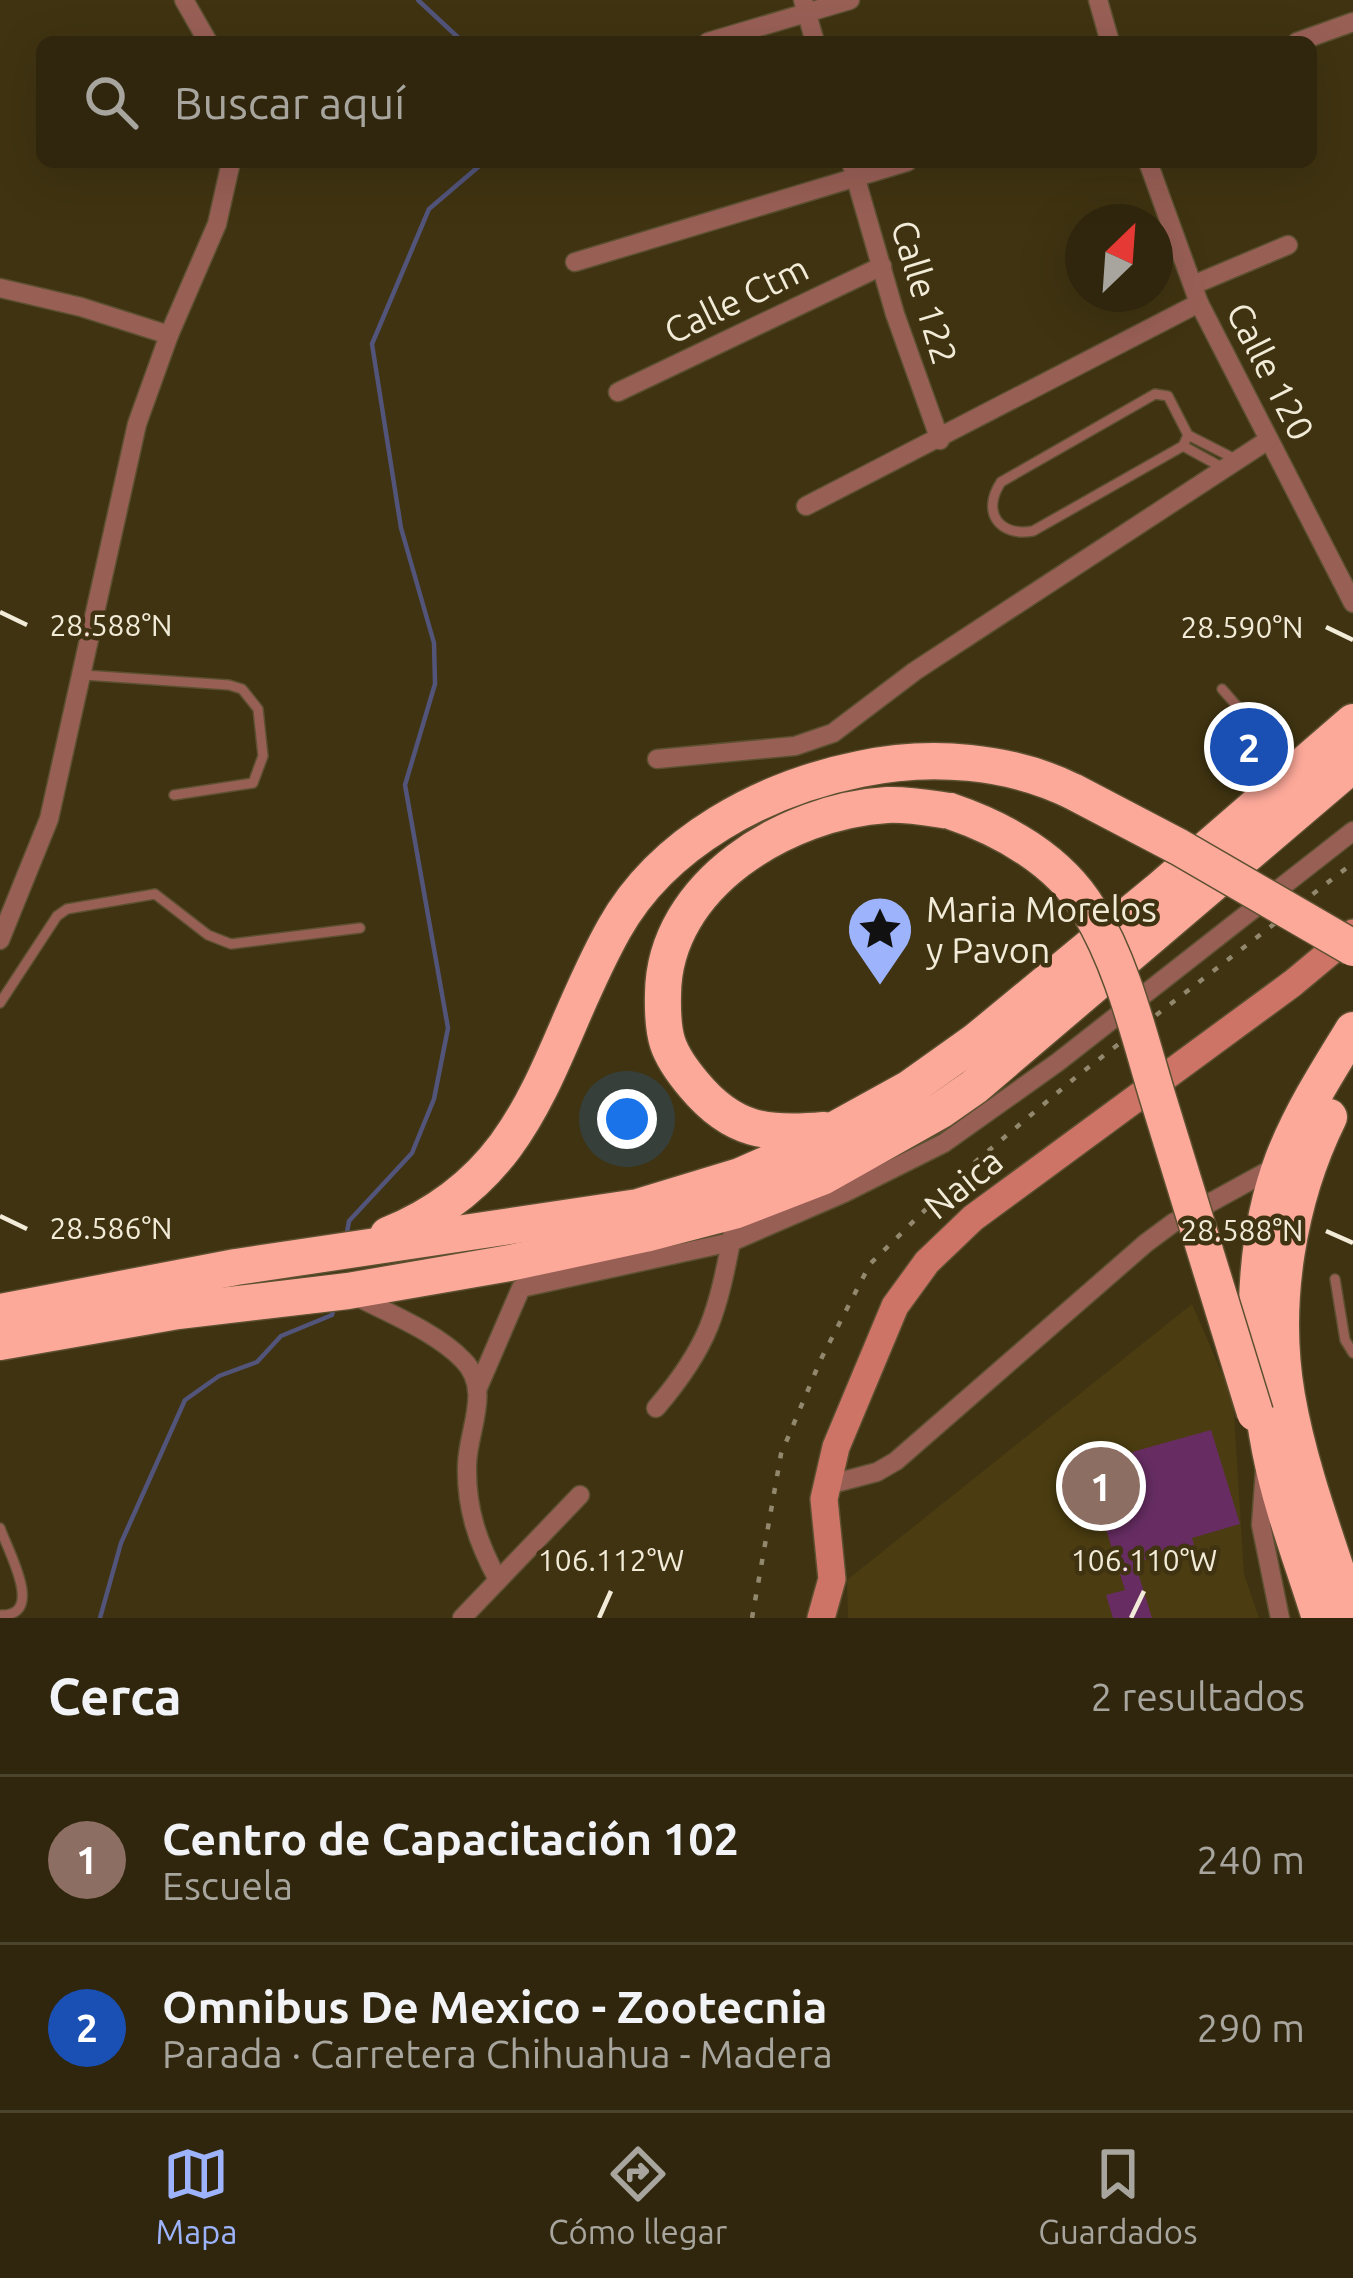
<!DOCTYPE html>
<html lang="es">
<head>
<meta charset="utf-8">
<style>
  :root { --surface:#2f260d; --page:#3b321b; --text:#f1f3f6; --muted:#a7a59d; --line:#4a432e; --accent:#9db4fd }
  body { margin:0; font-family:Ubuntu,sans-serif; background:var(--page); color:var(--text) }
  .compass { position:absolute; left:1065px; top:204px; width:108px; height:108px; border-radius:50%; background:var(--surface); box-shadow:0 12px 48px #0002; rotate:25deg }
  .you { position:absolute; left:627px; top:1119px; width:42px; height:42px; margin:-30px; border:9px solid #fff; border-radius:50%; background:#1a73e8; box-shadow:0 0 0 18px #1a73e833 }
  .badge { display:grid; place-items:center; width:78px; height:78px; border-radius:50%; background:var(--accent); color:#fff; font-size:39px; font-weight:700 }
  .pin { position:absolute; translate:-50% -50%; border:6px solid #fff; box-shadow:0 3px 12px #0006 }
  .list { margin:0; padding:0; list-style:none }
  h2 { display:flex; justify-content:space-between; align-items:center; height:156px; margin:0; padding:0 48px; font-size:51px }
  h2 small { font-size:39px; font-weight:400; color:var(--muted) }
  .list li { display:grid; grid-template-columns:78px 1fr auto; gap:36px; align-items:center; box-sizing:border-box; height:168px; padding:0 48px; border-top:3px solid var(--line) }
  .list b { display:block; font-size:45px; white-space:nowrap }
  .list p { margin:0; font-size:39px; white-space:nowrap; color:var(--muted) }
  .list em { font-size:39px; font-style:normal; color:var(--muted) }
  .icon { flex:none; width:66px; height:66px; fill:none; stroke:currentColor; stroke-width:2; stroke-linecap:round; stroke-linejoin:round }
  .map { position:relative; flex:none; width:1353px; height:1618px; overflow:hidden }
  .search { position:absolute; background:var(--surface); box-shadow:0 12px 48px #0002; left:36px; right:36px; top:36px; height:132px; display:flex; align-items:center; gap:30px; box-sizing:border-box; padding:0 42px; border-radius:18px; color:var(--muted); font-size:45px }
  .sheet { height:492px; background:var(--surface) }
  nav { display:flex; justify-content:space-around; align-items:center; box-sizing:border-box; height:168px; border-top:3px solid var(--line); background:var(--surface); font-size:33px; color:var(--muted) }
  nav a { display:grid; justify-items:center; gap:6px }
  nav .on { color:var(--accent) }
  .map>svg:first-child { display:block }
  .built { fill:#4b3d11 }
  .lines { fill:none; stroke-linecap:round; stroke-linejoin:round }
  .stream { stroke:#52547a; stroke-width:4.5 }
  .building { fill:#672d63 }
  .lane-casing { stroke:#5c5031; stroke-width:12 }
  .street-casing { stroke:#5c5031; stroke-width:21 }
  .secondary-casing { stroke:#5c5031; stroke-width:30 }
  .highway-casing { stroke:#5c5031; stroke-width:39 }
  .lane { stroke:#985f55; stroke-width:9 }
  .street { stroke:#985f55; stroke-width:18 }
  .secondary { stroke:#ce7466; stroke-width:27 }
  .highway { stroke:#fda99a; stroke-width:36 }
  .rail { stroke:#92886d; stroke-width:4.5; stroke-dasharray:6 12; stroke-linecap:butt }
  .highway-bridge-casing { stroke:#5c5031; stroke-width:39; stroke-linecap:butt }
  .highway-bridge { stroke:#fda99a; stroke-width:36 }
  .ticks { fill:none; stroke:#f2ebd8; stroke-width:4.5 }
  .labels { text-anchor:middle; dominant-baseline:central; stroke-width:9; stroke-linejoin:round; paint-order:stroke }
  .street-label { font-size:36px; fill:#f2ebd8; stroke:#3f3311 }
  .poi-label { font-size:36px; fill:#f2ebd8; stroke:#3f3311; text-anchor:start }
  .ticks-label { font-size:30px; text-anchor:middle; fill:#f2ebd8; stroke:#3f3311; stroke-width:9; stroke-linejoin:round; paint-order:stroke }
</style>
</head>
<body>
<div class="map">
<svg width="1353" height="1618" viewBox="0 0 1353 1618">
  <rect width="100%" height="100%" fill="#3f3311"/>
  <path class="built" d="M1192,1304L1233,1399L1244,1574L1259,1618H848L847,1580Z"/>
  <g class="lines">
    <g class="stream">
      <path d="M418,0L463,42"/>
      <path d="M346,1238L349,1221L412,1153L434,1099L448,1028L405,785L435,684L434,643L401,528L372,344L429,209L484,162"/>
      <path d="M100,1618L121,1543L185,1400L219,1376L257,1362L281,1336L332,1315L334,1308"/>
    </g>
  </g>
  <path class="building" d="M1211,1430L1240,1524L1192,1538L1194,1545L1135,1563L1152,1618H1113L1106,1595L1125,1590L1096,1497L1141,1483L1132,1452Z"/>
  <g class="lines">
    <g class="lane-casing">
      <g id="lane">
        <path d="M1188,435L1183,446L1033,531C999,537 981,512 1001,482L1155,394L1168,396L1188,435L1237,460"/>
        <path d="M1183,446L1225,469"/>
        <path d="M84,675L229,685L242,689L258,709L263,756L253,783L174,795"/>
        <path d="M1222,689L1291,767"/>
        <path d="M0,1003L57,916L67,909L155,894L208,935L231,944L360,928"/>
        <path d="M1335,1279L1345,1340L1353,1353"/>
        <path d="M0,1528C8,1551 46,1617 0,1615"/>
      </g>
    </g>
    <g class="street-casing">
      <g id="street">
        <path d="M184,0L208,42"/>
        <path d="M803,0L815,42"/>
        <path d="M1098,0L1110,42"/>
        <path d="M708,42L850,0"/>
        <path d="M1297,42L1353,22"/>
        <path d="M851,162L895,314L940,440"/>
        <path d="M1148,162L1199,303L1353,603"/>
        <path d="M575,262L907,162"/>
        <path d="M1193,285L1288,245"/>
        <path d="M0,288L81,307L169,335"/>
        <path d="M618,392L882,266"/>
        <path d="M806,506L1199,303"/>
        <path d="M657,759L795,746L833,733L915,671L1268,440"/>
        <path d="M0,940L49,819L137,424L169,335L217,224L231,162"/>
        <path d="M352,1294C387,1313 435,1331 463,1360C493,1390 467,1431 467,1466C466,1509 478,1543 498,1580"/>
        <path d="M477,1390L521,1288L731,1242L844,1193L944,1143L1058,1062L1353,831"/>
        <path d="M656,1408C710,1345 717,1313 733,1232"/>
        <path d="M1265,1469L1261,1525L1280,1618"/>
        <path d="M828,1485L877,1472L896,1461L1146,1243L1173,1223L1279,1165"/>
        <path d="M462,1618L580,1495"/>
      </g>
    </g>
    <g class="secondary-casing">
      <path id="secondary" d="M821,1618L832,1579L824,1499L836,1447L895,1306L927,1262L973,1218L1293,983L1353,933"/>
    </g>
    <g class="highway-casing">
      <g id="highway">
        <path d="M1329,1117C1288,1200 1271,1304 1287,1396C1300,1471 1329,1545 1352,1618"/>
        <path d="M824,1130C768,1135 733,1132 694,1085C666,1052 662,1036 663,994C664,884 787,811 887,805C908,804 929,808 950,811"/>
        <path d="M388,1235C537,1174 545,1052 614,929C663,841 765,788 860,769C930,754 1010,760 1074,792"/>
        <path d="M0,1312L236,1267L638,1207L740,1176L794,1152L910,1088L976,1041L1158,891L1353,722"/>
        <path d="M0,1342L178,1311L348,1291L510,1263L645,1234L737,1210L822,1177L941,1110L974,1087L1353,764"/>
        <path d="M1320,1618C1303,1563 1281,1507 1270,1450C1252,1357 1249,1249 1283,1159C1301,1113 1327,1072 1353,1030"/>
      </g>
    </g>
    <use href="#lane" class="lane"/>
    <use href="#street" class="street"/>
    <use href="#secondary" class="secondary"/>
    <use href="#highway" class="highway"/>
    <path class="rail" d="M752,1618L781,1454L821,1359L870,1264L968,1168L1076,1077L1353,863"/>
    <g class="highway-bridge-casing">
      <g id="highway-bridge">
        <path d="M1074,792L1179,847L1353,948"/>
        <path d="M950,811C1003,829 1059,860 1089,910C1123,965 1139,1036 1158,1098C1190,1203 1223,1308 1255,1413"/>
      </g>
    </g>
    <use href="#highway-bridge" class="highway-bridge"/>
  </g>
  <path class="ticks" d="M0,612L27,625M1326,627L1353,640M0,1216L27,1229M1326,1231L1353,1243M599,1618L611,1591M1131,1618L1144,1591"/>
  <defs>
    <g id="sight-pin" transform="scale(3.45)"><path d="M0 17L-7.5 6A9.5 9.5 0 1 1 7.5 6Z" fill="#9db4fd" stroke="#3f3311"/><path d="M0-6L1.8-2.2L6-1.7L2.9 1.2L3.7 5.4L0 3.3L-3.7 5.4L-2.9 1.2L-6-1.7L-1.8-2.2Z" fill="#111"/></g>
  </defs>
  <g fill-rule="evenodd">
    <use href="#sight-pin" x="880" y="929"/>
  </g>
  <g class="labels">
    <g class="street-label">
      <text transform="translate(925 292) rotate(73)">Calle 122</text>
      <text transform="translate(736 299) rotate(-26)">Calle Ctm</text>
      <text transform="translate(1271 371) rotate(63)">Calle 120</text>
      <text transform="translate(963 1183) rotate(-39)">Naica</text>
    </g>
    <g class="poi-label">
      <text x="926" y="908">Maria Morelos<tspan x="926" dy="41">y Pavon</tspan></text>
    </g>
  </g>
  <g class="ticks-label">
    <text x="111" y="636">28.588°N</text>
    <text x="1242" y="638">28.590°N</text>
    <text x="111" y="1239">28.586°N</text>
    <text x="1242" y="1241">28.588°N</text>
    <text x="611" y="1571">106.112°W</text>
    <text x="1144" y="1571">106.110°W</text>
  </g>
</svg>
<svg class="compass" viewBox="-18 -18 36 36"><path d="M0-13l5 13h-10z" fill="#e53935"/><path d="M0 13l5-13h-10z" fill="#a7a59d"/></svg>
<div class="you"></div>
<div class="pin badge" style="left:1101px;top:1486px;background:#8d6e63">1</div>
<div class="pin badge" style="left:1249px;top:747px;background:#1a4fb4">2</div>
<div class="search"><svg class="icon" aria-label="search" viewBox="0 0 24 24"><circle cx="10" cy="10" r="6"/><path d="M15 15l6 6"/></svg>Buscar aquí</div>
</div>
<section class="sheet">
<h2>Cerca<small>2 resultados</small></h2>
<ul class="list">
<li><span class="badge" style="background:#8d6e63">1</span><div><b>Centro de Capacitación 102</b><p>Escuela</p></div><em>240 m</em></li>
<li><span class="badge" style="background:#1a4fb4">2</span><div><b>Omnibus De Mexico - Zootecnia</b><p>Parada · Carretera Chihuahua - Madera</p></div><em>290 m</em></li>
</ul>
</section>
<nav>
<a class="on"><svg class="icon" aria-label="map" viewBox="0 0 24 24"><path d="M3 6l6-2 6 2 6-2v14l-6 2-6-2-6 2zM9 4v14M15 6v14"/></svg>Mapa</a>
<a><svg class="icon" aria-label="directions" viewBox="0 0 24 24"><path d="M12 3l9 9-9 9-9-9zM9 14v-3h6M13 9l2 2-2 2"/></svg>Cómo llegar</a>
<a><svg class="icon" aria-label="saved" viewBox="0 0 24 24"><path d="M7 4h10v16l-5-4-5 4z"/></svg>Guardados</a>
</nav>
</body>
</html>
